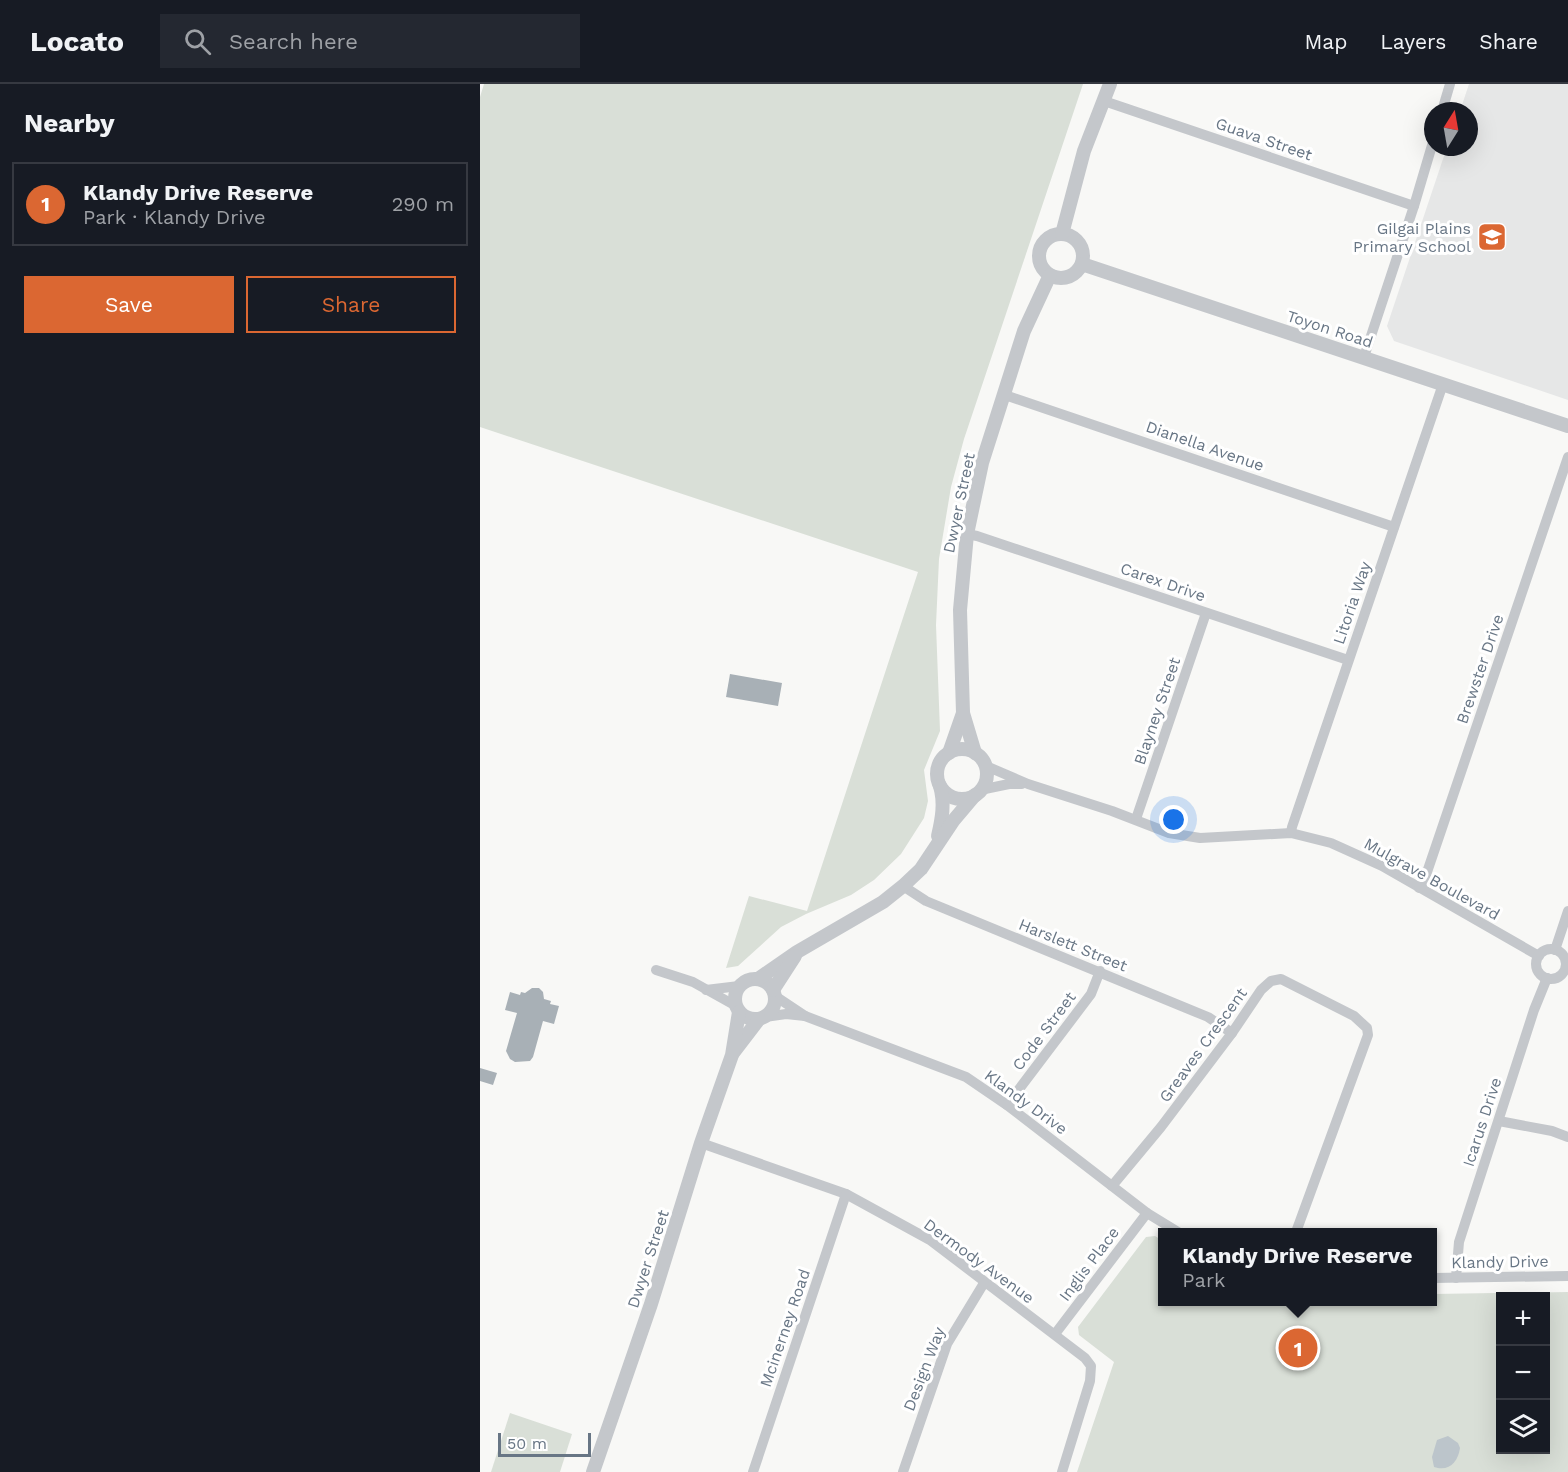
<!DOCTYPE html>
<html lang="en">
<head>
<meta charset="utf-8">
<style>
  :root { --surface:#171b24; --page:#242831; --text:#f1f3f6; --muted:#9ea1a6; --line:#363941; --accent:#db6732 }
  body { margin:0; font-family:"Work Sans",sans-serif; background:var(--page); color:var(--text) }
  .controls { position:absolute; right:18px; bottom:18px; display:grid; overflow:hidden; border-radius:0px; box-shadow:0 6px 24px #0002 }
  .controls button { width:54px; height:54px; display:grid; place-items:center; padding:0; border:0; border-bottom:2px solid var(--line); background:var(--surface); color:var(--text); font:30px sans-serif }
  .compass { position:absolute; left:944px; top:18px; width:54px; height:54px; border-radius:50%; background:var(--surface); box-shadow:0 6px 24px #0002; rotate:11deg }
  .scale { position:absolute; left:18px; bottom:15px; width:93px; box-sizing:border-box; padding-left:6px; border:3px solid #687685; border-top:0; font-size:16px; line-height:21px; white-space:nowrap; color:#687685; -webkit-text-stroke:4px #fff; paint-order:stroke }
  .you { position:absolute; left:694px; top:736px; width:21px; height:21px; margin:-15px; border:4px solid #fff; border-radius:50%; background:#1a73e8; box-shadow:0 0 0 9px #1a73e833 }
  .badge { display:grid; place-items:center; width:39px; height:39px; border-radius:50%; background:var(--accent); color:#fff; font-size:20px; font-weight:700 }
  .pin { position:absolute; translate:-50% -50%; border:3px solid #fff; box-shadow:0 2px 6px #0006 }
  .popup { position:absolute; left:678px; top:1144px; width:279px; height:78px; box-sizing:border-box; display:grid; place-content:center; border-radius:0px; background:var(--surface); filter:drop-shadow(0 2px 4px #0005); font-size:20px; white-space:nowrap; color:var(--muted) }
  .popup b { font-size:22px; color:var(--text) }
  .popup::after { content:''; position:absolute; left:50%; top:100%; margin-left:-12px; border:12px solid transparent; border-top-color:var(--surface) }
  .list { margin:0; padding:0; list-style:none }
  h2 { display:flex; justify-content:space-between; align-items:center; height:78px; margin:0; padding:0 24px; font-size:26px }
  h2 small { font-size:20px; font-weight:400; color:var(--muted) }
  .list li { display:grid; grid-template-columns:39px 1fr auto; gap:18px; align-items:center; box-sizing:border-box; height:84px; margin:0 12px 12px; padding:0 12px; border:2px solid var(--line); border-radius:0px }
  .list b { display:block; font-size:22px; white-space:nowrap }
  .list p { margin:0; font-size:20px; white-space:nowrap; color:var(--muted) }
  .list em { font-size:20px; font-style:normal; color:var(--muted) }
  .actions { display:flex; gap:12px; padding:18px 24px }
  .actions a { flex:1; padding:14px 0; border:2px solid var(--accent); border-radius:0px; text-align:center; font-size:21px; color:var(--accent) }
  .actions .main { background:var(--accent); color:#fff }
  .icon { flex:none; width:33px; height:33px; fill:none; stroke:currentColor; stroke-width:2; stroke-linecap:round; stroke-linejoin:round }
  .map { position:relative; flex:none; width:1088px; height:1388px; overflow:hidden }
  header { display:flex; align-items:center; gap:36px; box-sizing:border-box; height:84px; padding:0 30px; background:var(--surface); border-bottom:2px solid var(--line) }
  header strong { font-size:28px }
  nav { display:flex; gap:33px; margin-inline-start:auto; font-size:21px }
  .search { width:420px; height:54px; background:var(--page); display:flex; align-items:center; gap:15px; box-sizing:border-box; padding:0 21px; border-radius:0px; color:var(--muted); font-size:22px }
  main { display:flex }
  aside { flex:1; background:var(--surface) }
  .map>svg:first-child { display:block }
  .built { fill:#e6e7e7 }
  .green { fill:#d9dfd7; fill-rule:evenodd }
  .water { fill:#bcc5cb }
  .building { fill:#a8b0b6 }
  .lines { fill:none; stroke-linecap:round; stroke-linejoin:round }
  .minor { stroke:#c4c7cb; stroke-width:10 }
  .tertiary { stroke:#c4c7cb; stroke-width:14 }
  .labels { text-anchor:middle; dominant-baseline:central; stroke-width:6; stroke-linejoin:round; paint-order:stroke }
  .street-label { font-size:16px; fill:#687685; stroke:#fff }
  .poi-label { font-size:16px; fill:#687685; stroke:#fff; text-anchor:end }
</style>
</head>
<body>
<header>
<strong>Locato</strong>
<div class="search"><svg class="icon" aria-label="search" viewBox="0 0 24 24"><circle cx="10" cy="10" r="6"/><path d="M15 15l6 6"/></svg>Search here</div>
<nav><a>Map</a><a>Layers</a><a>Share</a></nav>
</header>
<main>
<aside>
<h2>Nearby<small></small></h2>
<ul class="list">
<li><span class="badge">1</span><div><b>Klandy Drive Reserve</b><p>Park · Klandy Drive</p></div><em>290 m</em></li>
</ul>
<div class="actions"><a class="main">Save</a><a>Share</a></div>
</aside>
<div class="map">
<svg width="1088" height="1388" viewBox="0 0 1088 1388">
  <rect width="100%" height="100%" fill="#f8f8f6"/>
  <path class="built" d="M989,0H1088V316L914,257L907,242L967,63H989V27H980Z"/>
  <g class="green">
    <path d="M4,0H603L484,355L471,403L459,475L456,541L460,647L444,686L448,717L444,734L421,770L394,796L371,811L326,830L301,843L258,882L246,884L269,812L327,827L438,488L0,343V13Z"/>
    <path d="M675,1152L683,1157V1218H953V1210L1088,1208V1388H597L634,1278L599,1251L598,1243L666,1153ZM1020,1212H1066V1366H1020Z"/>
    <path d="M30,1329L92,1350L80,1388H11Z"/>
  </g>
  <path class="water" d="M968,1352L978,1359L980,1364C978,1378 969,1388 954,1383L952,1373L957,1356Z"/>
  <g class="building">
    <path d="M250,590L302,599L298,622L246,613Z"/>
    <path d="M52,904H59L63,908L64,915L71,917L70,920L79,922L74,940L63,937L53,973L50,977L35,978L30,975L26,967L37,929L25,926L30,908L40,911L41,908L45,909Z"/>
    <path d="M0,984L17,989L13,1001L0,997Z"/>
  </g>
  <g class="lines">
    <g class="minor">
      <path d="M624,17L934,122"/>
      <path d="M962,27L970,0"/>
      <path d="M884,273L934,122L953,58"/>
      <path d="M525,311L914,443"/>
      <path d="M487,450L497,452L868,576"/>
      <path d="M506,682L548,700L632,727L689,749L720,754L811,749L851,759L902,782L1059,872"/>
      <path d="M500,706L529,700H542"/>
      <path d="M656,735L726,529"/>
      <path d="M811,749L812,743L963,300"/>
      <path d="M423,802L446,817L728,933L752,949"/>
      <path d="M939,804L943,800L1088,373"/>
      <circle cx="1071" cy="880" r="15"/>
      <path d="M1075,866L1088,827"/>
      <path d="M176,886L213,898L256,922"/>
      <path d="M226,906L259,902"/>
      <path d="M295,912L325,932L486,993L527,1021L667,1129L698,1148"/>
      <path d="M285,933L306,930L325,932"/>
      <path d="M527,1021L611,910L620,887"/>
      <path d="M1019,1037L1072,1047L1088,1053"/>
      <path d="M221,1059L366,1110L450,1156L605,1274L611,1282L610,1297L582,1388"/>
      <path d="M632,1102L681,1043L752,949L781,906L791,897L801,895L874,932L887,944L888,951L816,1148"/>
      <path d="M953,1194L1088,1192"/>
      <path d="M976,1194L979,1158L1054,926L1067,894"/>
      <path d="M575,1250L667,1129"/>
      <path d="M273,1388L366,1110"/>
      <path d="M423,1388L467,1260L504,1199"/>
    </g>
    <g class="tertiary">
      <circle cx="581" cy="172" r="22"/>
      <path d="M582,150L604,67L630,0"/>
      <path d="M602,180L1088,342"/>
      <circle cx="482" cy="690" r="25"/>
      <path d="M469,669L483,629"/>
      <path d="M495,669L483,629L480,526L487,450L502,379L544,247L570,191"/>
      <path d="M458,752C462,735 465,719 460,702"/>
      <circle cx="275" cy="915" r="20"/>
      <path d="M278,895L317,868L403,818L423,802L441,785L473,737L495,711"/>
      <path d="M293,906L315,872"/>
      <path d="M253,969L279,935"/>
      <path d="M113,1388L171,1220L221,1059L252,971L259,928"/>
    </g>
  </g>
  <defs>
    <g id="school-square" transform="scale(1.5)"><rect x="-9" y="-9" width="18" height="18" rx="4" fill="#db6732" stroke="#fff"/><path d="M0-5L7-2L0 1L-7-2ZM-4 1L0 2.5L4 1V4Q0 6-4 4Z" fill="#fff"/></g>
  </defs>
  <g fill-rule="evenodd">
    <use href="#school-square" x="1012" y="153"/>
  </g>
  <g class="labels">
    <g class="street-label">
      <text transform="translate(784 55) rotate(19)">Guava Street</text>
      <text transform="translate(850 245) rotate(18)">Toyon Road</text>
      <text transform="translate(725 362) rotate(19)">Dianella Avenue</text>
      <text transform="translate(479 419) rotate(-78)">Dwyer Street</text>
      <text transform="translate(683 498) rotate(19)">Carex Drive</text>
      <text transform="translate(872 519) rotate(-71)">Litoria Way</text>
      <text transform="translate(1000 585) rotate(-71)">Brewster Drive</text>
      <text transform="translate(677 627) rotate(-71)">Blayney Street</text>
      <text transform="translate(952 795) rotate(29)">Mulgrave Boulevard</text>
      <text transform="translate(593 861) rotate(22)">Harslett Street</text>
      <text transform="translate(564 947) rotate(-53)">Code Street</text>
      <text transform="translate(723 961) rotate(-54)">Greaves Crescent</text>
      <text transform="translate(546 1018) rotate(36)">Klandy Drive</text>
      <text transform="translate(1002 1038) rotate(-72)">Icarus Drive</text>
      <text transform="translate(168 1175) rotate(-72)">Dwyer Street</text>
      <text transform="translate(499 1177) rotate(36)">Dermody Avenue</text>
      <text transform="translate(1020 1178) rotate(-1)">Klandy Drive</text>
      <text transform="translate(609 1180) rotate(-53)">Inglis Place</text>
      <text transform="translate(305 1244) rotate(-71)">Mcinerney Road</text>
      <text transform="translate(444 1285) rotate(-69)">Design Way</text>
    </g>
    <g class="poi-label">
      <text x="991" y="144">Gilgai Plains<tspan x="991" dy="18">Primary School</tspan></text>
    </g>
  </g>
</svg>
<div class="controls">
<button>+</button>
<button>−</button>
<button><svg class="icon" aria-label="layers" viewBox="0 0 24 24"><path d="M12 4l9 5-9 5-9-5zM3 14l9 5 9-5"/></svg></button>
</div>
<svg class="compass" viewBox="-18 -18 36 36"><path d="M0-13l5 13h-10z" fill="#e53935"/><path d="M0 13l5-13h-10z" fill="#9ea1a6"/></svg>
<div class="scale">50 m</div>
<div class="you"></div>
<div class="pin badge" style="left:818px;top:1264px">1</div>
<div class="popup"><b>Klandy Drive Reserve</b>Park</div>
</div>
</main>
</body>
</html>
